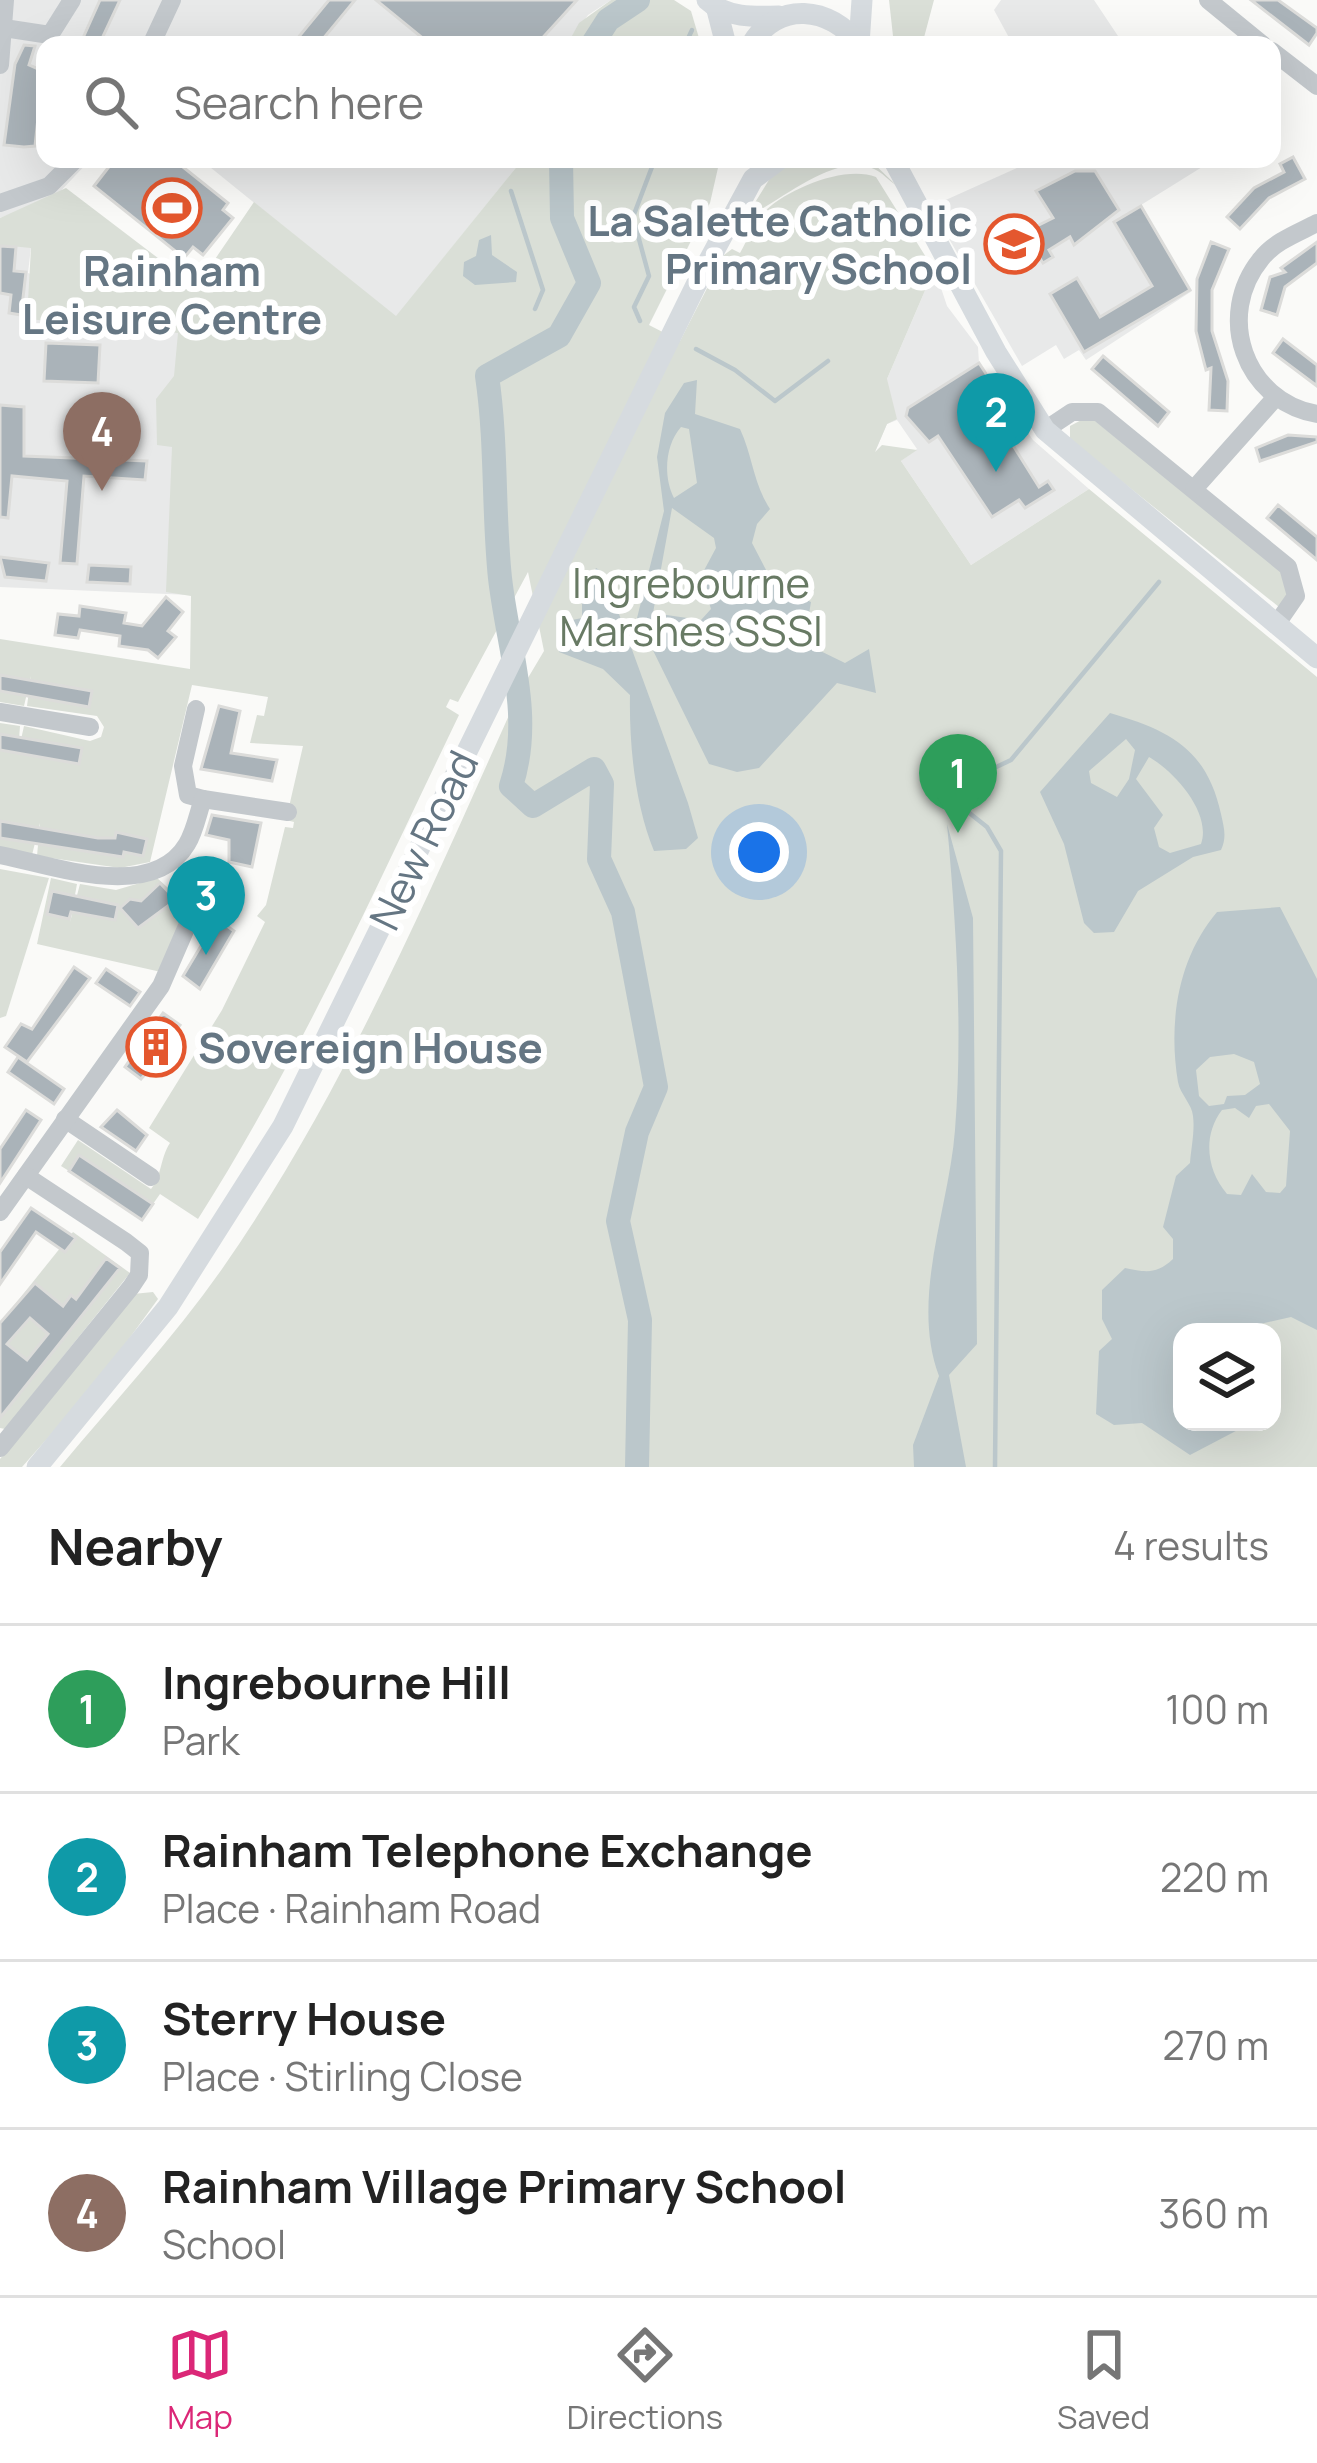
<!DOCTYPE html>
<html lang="en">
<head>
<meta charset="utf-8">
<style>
  :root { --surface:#fff; --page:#f2f2f2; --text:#222; --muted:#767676; --line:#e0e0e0; --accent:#db2777 }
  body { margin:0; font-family:Manrope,sans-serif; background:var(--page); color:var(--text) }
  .controls { position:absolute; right:36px; bottom:36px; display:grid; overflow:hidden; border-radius:24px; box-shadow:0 12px 48px #0002 }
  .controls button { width:108px; height:108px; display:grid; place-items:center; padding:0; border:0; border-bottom:3px solid var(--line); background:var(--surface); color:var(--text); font:60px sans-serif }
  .you { position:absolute; left:759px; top:852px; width:42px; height:42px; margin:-30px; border:9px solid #fff; border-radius:50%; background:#1a73e8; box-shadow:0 0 0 18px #1a73e833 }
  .badge { display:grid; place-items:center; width:78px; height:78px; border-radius:50%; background:var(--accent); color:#fff; font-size:39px; font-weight:700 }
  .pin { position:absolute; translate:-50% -99px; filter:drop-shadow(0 3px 6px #0008) }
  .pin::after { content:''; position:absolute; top:63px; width:42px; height:36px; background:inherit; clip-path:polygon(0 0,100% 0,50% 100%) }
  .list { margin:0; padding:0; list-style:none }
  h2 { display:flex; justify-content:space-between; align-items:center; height:156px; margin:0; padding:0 48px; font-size:51px }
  h2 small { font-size:39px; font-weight:400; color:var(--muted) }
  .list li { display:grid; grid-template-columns:78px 1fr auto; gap:36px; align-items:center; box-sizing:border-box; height:168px; padding:0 48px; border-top:3px solid var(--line) }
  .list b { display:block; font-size:45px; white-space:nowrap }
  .list p { margin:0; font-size:39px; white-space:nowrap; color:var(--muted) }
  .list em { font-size:39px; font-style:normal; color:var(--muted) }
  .icon { flex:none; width:66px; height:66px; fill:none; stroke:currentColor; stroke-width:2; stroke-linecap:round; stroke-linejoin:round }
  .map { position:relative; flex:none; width:1317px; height:1467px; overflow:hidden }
  .search { position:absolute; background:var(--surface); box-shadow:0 12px 48px #0002; left:36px; right:36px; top:36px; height:132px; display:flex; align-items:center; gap:30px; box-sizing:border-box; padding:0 42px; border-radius:24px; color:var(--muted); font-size:45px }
  .sheet { height:828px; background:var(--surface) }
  nav { display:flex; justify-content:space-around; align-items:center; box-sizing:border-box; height:168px; border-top:3px solid var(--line); background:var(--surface); font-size:33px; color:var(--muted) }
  nav a { display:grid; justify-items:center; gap:6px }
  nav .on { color:var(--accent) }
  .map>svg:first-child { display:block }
  .built { fill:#e8e9e9 }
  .green { fill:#dadfd7; fill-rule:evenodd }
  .water { fill:#bbc7cb; fill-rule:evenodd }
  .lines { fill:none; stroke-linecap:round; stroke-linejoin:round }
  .stream { stroke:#bbc7cb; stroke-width:4.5 }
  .river { stroke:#bbc7cb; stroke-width:24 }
  .building { fill:#aab3b9; stroke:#dcdcda; stroke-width:3; fill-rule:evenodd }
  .minor { stroke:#c3c8cc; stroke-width:18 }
  .major { stroke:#d6dbdf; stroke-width:21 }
  .labels { text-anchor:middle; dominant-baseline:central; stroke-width:12; stroke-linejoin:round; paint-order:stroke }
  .poi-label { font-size:42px; font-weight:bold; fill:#657683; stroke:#fff; text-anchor:end }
  .park-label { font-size:42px; fill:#687a64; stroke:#fff }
  .street-label { font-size:42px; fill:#657683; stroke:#fff }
</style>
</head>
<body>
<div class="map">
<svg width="1317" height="1467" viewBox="0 0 1317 1467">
  <rect width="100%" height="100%" fill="#fafaf8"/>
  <g class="built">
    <path d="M0,0H611L588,15L567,45H45V159H91L55,197L0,218Z"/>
    <path d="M1001,0H1094L1124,45H1013L994,10Z"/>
    <path d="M200,159H523L396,317Z"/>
    <path d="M1037,159H1215L1141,205L1192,291L1086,360L1079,350L1064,359L1056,345L1022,366L940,223L944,212L939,203Z"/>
    <path d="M0,245L31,247L28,273L224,337L191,595L0,587Z"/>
    <path d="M930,279L940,285L947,306L978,347L979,363L1033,440L1089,489L971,565L901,461L917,449L897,420L887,424L874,454L887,379Z"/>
  </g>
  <g class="green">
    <path d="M611,0H674L691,11L701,45H567L579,23Z"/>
    <path d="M889,0H934L922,45H894Z"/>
    <path d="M523,159H720L710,203L649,325L680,341L724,255L732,249L740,253C748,239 754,221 766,210C790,188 845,165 876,177L929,262L922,269L930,279L887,379L897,419L887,424L875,452L882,445L917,450L901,461L971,565L1089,489L1317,677V1467H60C114,1402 173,1339 222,1269C345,1093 431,888 519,693L544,651L528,572L458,702L450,699L446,707L459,715C377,885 299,1060 198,1219L160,1194L153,1204L79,1156L69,1171L61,1166L78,1140L151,1189C162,1176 160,1158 170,1143L149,1128L222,1010L265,922L257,916L266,905L285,827L293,828L294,822L286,820L303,746L250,743L257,715L264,716L268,697L192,685L150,862L120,868L37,856L40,823L32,855L0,850V723L20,726L18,753L24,726L90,741L101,737L104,727L97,716L27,706L31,676L24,706L0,702V639L190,669L191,596L166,592L172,447L157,445L156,399L174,376L178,333L27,319L31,248L0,245V218L66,188L196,287L254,202L396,316ZM1182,1332H1272V1422H1182Z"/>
    <path d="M793,159H869L896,185C889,181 882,172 874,169C836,150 775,206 746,217L772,175Z"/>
    <path d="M1089,416L1282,569L1291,590L1279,607L1070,440V426Z"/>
    <path d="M0,869L49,878L6,1016L0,1018Z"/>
    <path d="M51,878L77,884L70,922L80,884L116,890L157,878L186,904L161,972L37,944Z"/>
    <path d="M73,1232L130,1273L5,1429L0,1428V1323Z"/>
    <path d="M153,1292L158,1299L99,1380L22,1467H0V1459L133,1294Z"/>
  </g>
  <g class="water">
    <path d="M491,235L492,255L517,272L516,282L475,285L463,276L464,262L476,256L479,240Z"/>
    <path d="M697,380L695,414L740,429C753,457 753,483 770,509L757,524L752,543L775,587L811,602L804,643L845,663L869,649L876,693L837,683L759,768L737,772L709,764L637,618L664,511L657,457L665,413L684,383ZM681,427L689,429L697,483L674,498C663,477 665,445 681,427ZM672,508L714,538L716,548L701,576L711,609L701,620L653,613Z"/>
    <path d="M596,568L604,573L688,803L698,838L686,849L654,851C635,805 629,744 630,695L603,669L559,652L567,621L582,618V598Z"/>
    <path d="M1110,713C1169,730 1207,749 1221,814C1224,828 1227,837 1221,850L1193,857L1138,891L1114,932L1094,933L1084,923L1064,844L1040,792ZM1126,739L1135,750L1129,779L1117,797L1091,783L1089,771ZM1149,757C1174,771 1212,813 1201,844L1170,853L1159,847L1154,828L1163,815L1136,779Z"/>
    <path d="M947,824L973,918L977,1344L949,1375L966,1467H914L913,1445L939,1376C910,1298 949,1209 955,1130C963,1029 956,924 947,824Z"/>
    <path d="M1280,907L1317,979V1330L1291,1317L1225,1332H1182V1422H1253L1190,1455L1142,1423L1114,1425L1096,1414L1099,1351L1112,1339L1102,1319V1290L1125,1268C1145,1272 1156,1275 1173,1259V1239L1163,1227L1176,1176L1190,1163C1191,1149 1195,1131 1193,1116C1192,1104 1180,1094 1178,1082C1168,1022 1178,958 1217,912ZM1234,1054L1254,1062L1260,1084L1245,1095L1227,1096L1224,1104L1209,1106L1199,1096L1196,1070L1210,1057ZM1269,1104L1290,1131L1286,1186L1280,1193L1266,1192L1252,1174L1241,1195L1227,1194C1207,1171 1202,1136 1222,1110L1235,1108L1249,1118L1256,1106Z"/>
  </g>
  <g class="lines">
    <g class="stream">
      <path d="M685,45L692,30"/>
      <path d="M511,191L543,290L535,309"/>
      <path d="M640,321L634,307L649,276L633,217L655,159"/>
      <path d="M696,349L735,370L775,401L828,361"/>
      <path d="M942,759L953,800L987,827L1001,851L995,1467"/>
      <path d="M950,789L1011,760L1159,582"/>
    </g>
    <g class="river">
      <path d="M592,45L608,20L638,0"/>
      <path d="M561,159L562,218L589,283L559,336L487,376C497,443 493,511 500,578C508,649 534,716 511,786L533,806L594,769L602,784L599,859L623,912L656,1087L637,1132L618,1221L640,1320L637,1467"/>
    </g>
  </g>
  <g class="building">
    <path d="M100,0H120L99,45L83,38Z"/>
    <path d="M329,0H355L318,45H292Z"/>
    <path d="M376,0H577L536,45H431Z"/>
    <path d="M1251,0H1278L1317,28V33L1309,45Z"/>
    <path d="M24,45L35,46L29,65L43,71L35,146L24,147L4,145L15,64Z"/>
    <path d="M1293,157L1305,179L1269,198L1240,229L1227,217L1254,188L1284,172L1280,164Z"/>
    <path d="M115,159H173L228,203L223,210L233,218L203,255L193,247L184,258L94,186Z"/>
    <path d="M1075,171H1095L1119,210L1074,245L1070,237L1049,250L1053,257L1043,263L1023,233L1053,218L1036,191Z"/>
    <path d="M1141,206L1190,290L1084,352L1050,294L1077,278L1100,317L1152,286L1114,222Z"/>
    <path d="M1211,242L1229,249L1212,290V331L1228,381L1227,411L1209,410L1211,368L1206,370L1196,331L1197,279Z"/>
    <path d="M1317,242V263L1285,287L1277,315L1261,310L1270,277L1285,272L1281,268Z"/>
    <path d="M0,246L16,247L14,271L26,272L21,315L9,313L11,295L0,293Z"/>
    <path d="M1283,339L1317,365V386L1273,353Z"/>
    <path d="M46,343L100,345L98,383L44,381Z"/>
    <path d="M1103,356L1169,412L1158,426L1092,369Z"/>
    <path d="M979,363L1000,395L970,415L984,435L1004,431L1039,487L1048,481L1054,490L1025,508L1019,500L992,517L938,436L929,442L906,416L908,408Z"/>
    <path d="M0,405L24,407V456L147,461L145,480L84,476L77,564L60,563L67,481L12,476L8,518L0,517Z"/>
    <path d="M1288,435L1317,437V442L1260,461L1256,448Z"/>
    <path d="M1278,505L1317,537V560L1267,518Z"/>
    <path d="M0,557L49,563L46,581L5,577Z"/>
    <path d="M89,565L131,567L130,584L87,582Z"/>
    <path d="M166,597L183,612L168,631L176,637L158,658L148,650L119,646L120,636L80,630L78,638L55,635L58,614L79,616L80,606L126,613L124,623L142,626Z"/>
    <path d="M0,675L92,691L89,707L0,691Z"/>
    <path d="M219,706L240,711L231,753L277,760L272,781L201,769Z"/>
    <path d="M0,734L82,748L79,764L0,750Z"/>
    <path d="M212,815L261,823L252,867L229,862V840L206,835Z"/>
    <path d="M0,821L98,838H115L116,832L147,839L143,856L124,852L123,857L0,838Z"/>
    <path d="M160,883L176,900L138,928L120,908L130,899L141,901Z"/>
    <path d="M52,891L118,905L115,920L71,912L69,919L47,914Z"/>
    <path d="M217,919L234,931L200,989L183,976Z"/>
    <path d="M74,967L90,978L27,1062L5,1047L21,1024L32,1029Z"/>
    <path d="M106,969L140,992L130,1006L96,983Z"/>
    <path d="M163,1013L180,1025L167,1042L171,1045L141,1079L125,1067Z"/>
    <path d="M18,1057L64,1089L54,1104L8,1072Z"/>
    <path d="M26,1110L41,1120L0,1183V1149Z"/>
    <path d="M117,1110L147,1135L136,1151L101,1127Z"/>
    <path d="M79,1155L153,1204L142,1220L69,1171Z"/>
    <path d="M31,1208L76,1238L65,1252L36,1232L0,1284V1252Z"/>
    <path d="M106,1258L120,1268L0,1418V1323L35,1283L63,1306L71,1295L76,1299ZM30,1318L48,1334L27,1360L7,1344Z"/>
  </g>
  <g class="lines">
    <g class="minor">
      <path d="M1208,0L1263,45"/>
      <path d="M4,28L50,35L72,0"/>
      <path d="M151,45L172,0"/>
      <path d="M1272,51L1317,86"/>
      <path d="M0,65L5,0"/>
      <path d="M0,203L49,186L76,159"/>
      <path d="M1317,223C1298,233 1275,241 1261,259C1215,315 1244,401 1317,414"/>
      <path d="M1045,430L1072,412H1098L1288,567L1296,596L1276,625"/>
      <path d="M1194,489L1276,397"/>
      <path d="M196,709L183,766L188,795L203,799"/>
      <path d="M0,712L90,727"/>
      <path d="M0,855C52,865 152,903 187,844C195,831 198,813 203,799L288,812"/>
      <path d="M65,1119L151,1177"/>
      <path d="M0,1212L161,986L187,926L214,894"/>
      <path d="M0,1448L131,1287L139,1275L140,1253L126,1242L26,1176"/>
    </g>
    <g class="major">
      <path d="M707,0C726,18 754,17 779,16"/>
      <path d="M717,10L726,45"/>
      <path d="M859,44L862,0"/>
      <path d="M751,45C777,0 831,6 859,45"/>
      <path d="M893,159L996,352L1045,430L1317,658"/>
      <path d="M37,1467L168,1307L283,1126L700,277L753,179L780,159"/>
    </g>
  </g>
  <defs>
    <g id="stadium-ring" transform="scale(3)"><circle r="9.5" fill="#fff" stroke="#e4572e" stroke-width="1.5"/><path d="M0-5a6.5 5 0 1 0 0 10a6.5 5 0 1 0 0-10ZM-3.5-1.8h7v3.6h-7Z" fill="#e4572e"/></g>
    <g id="school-ring" transform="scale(3)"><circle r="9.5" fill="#fff" stroke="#e4572e" stroke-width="1.5"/><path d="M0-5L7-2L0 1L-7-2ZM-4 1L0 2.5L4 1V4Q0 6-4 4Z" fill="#e4572e"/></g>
    <g id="building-ring" transform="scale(3)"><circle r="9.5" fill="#fff" stroke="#e4572e" stroke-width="1.5"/><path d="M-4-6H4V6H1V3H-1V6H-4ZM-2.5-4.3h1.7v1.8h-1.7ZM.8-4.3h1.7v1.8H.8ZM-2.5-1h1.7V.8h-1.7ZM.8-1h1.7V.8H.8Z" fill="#e4572e"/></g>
  </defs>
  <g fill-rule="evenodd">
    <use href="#stadium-ring" x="172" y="208"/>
    <use href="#school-ring" x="1014" y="244"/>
    <use href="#building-ring" x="156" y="1047"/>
  </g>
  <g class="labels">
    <g class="poi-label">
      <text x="972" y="220">La Salette Catholic<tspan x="972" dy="48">Primary School</tspan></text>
      <text x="172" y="270" text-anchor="middle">Rainham<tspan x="172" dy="48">Leisure Centre</tspan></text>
      <text x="198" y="1047" text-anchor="start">Sovereign House</text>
    </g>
    <g class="park-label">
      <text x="691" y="582">Ingrebourne<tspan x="691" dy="48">Marshes SSSI</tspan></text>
    </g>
    <g class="street-label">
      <text transform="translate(423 840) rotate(-64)">New Road</text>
    </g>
  </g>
</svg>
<div class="controls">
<button><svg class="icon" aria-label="layers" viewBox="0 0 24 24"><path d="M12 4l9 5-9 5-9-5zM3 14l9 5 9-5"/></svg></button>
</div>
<div class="you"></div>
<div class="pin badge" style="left:958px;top:833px;background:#2e9e5b">1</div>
<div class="pin badge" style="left:996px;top:472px;background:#0f9aa8">2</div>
<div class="pin badge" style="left:206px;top:955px;background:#0f9aa8">3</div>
<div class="pin badge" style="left:102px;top:491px;background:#8d6e63">4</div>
<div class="search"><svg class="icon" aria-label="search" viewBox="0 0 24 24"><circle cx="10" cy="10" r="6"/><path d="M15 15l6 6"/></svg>Search here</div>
</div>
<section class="sheet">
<h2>Nearby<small>4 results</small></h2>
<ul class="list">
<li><span class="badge" style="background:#2e9e5b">1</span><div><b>Ingrebourne Hill</b><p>Park</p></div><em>100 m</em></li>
<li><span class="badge" style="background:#0f9aa8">2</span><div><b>Rainham Telephone Exchange</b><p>Place · Rainham Road</p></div><em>220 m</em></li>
<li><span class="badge" style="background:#0f9aa8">3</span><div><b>Sterry House</b><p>Place · Stirling Close</p></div><em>270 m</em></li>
<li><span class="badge" style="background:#8d6e63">4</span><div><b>Rainham Village Primary School</b><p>School</p></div><em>360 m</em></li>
</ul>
</section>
<nav>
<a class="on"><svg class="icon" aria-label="map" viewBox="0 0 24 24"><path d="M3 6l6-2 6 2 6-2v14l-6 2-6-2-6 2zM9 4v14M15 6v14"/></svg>Map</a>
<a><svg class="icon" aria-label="directions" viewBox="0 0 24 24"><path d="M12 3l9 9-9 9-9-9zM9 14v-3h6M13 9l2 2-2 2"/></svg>Directions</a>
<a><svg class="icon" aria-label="saved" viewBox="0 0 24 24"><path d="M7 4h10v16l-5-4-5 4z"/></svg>Saved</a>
</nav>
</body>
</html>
